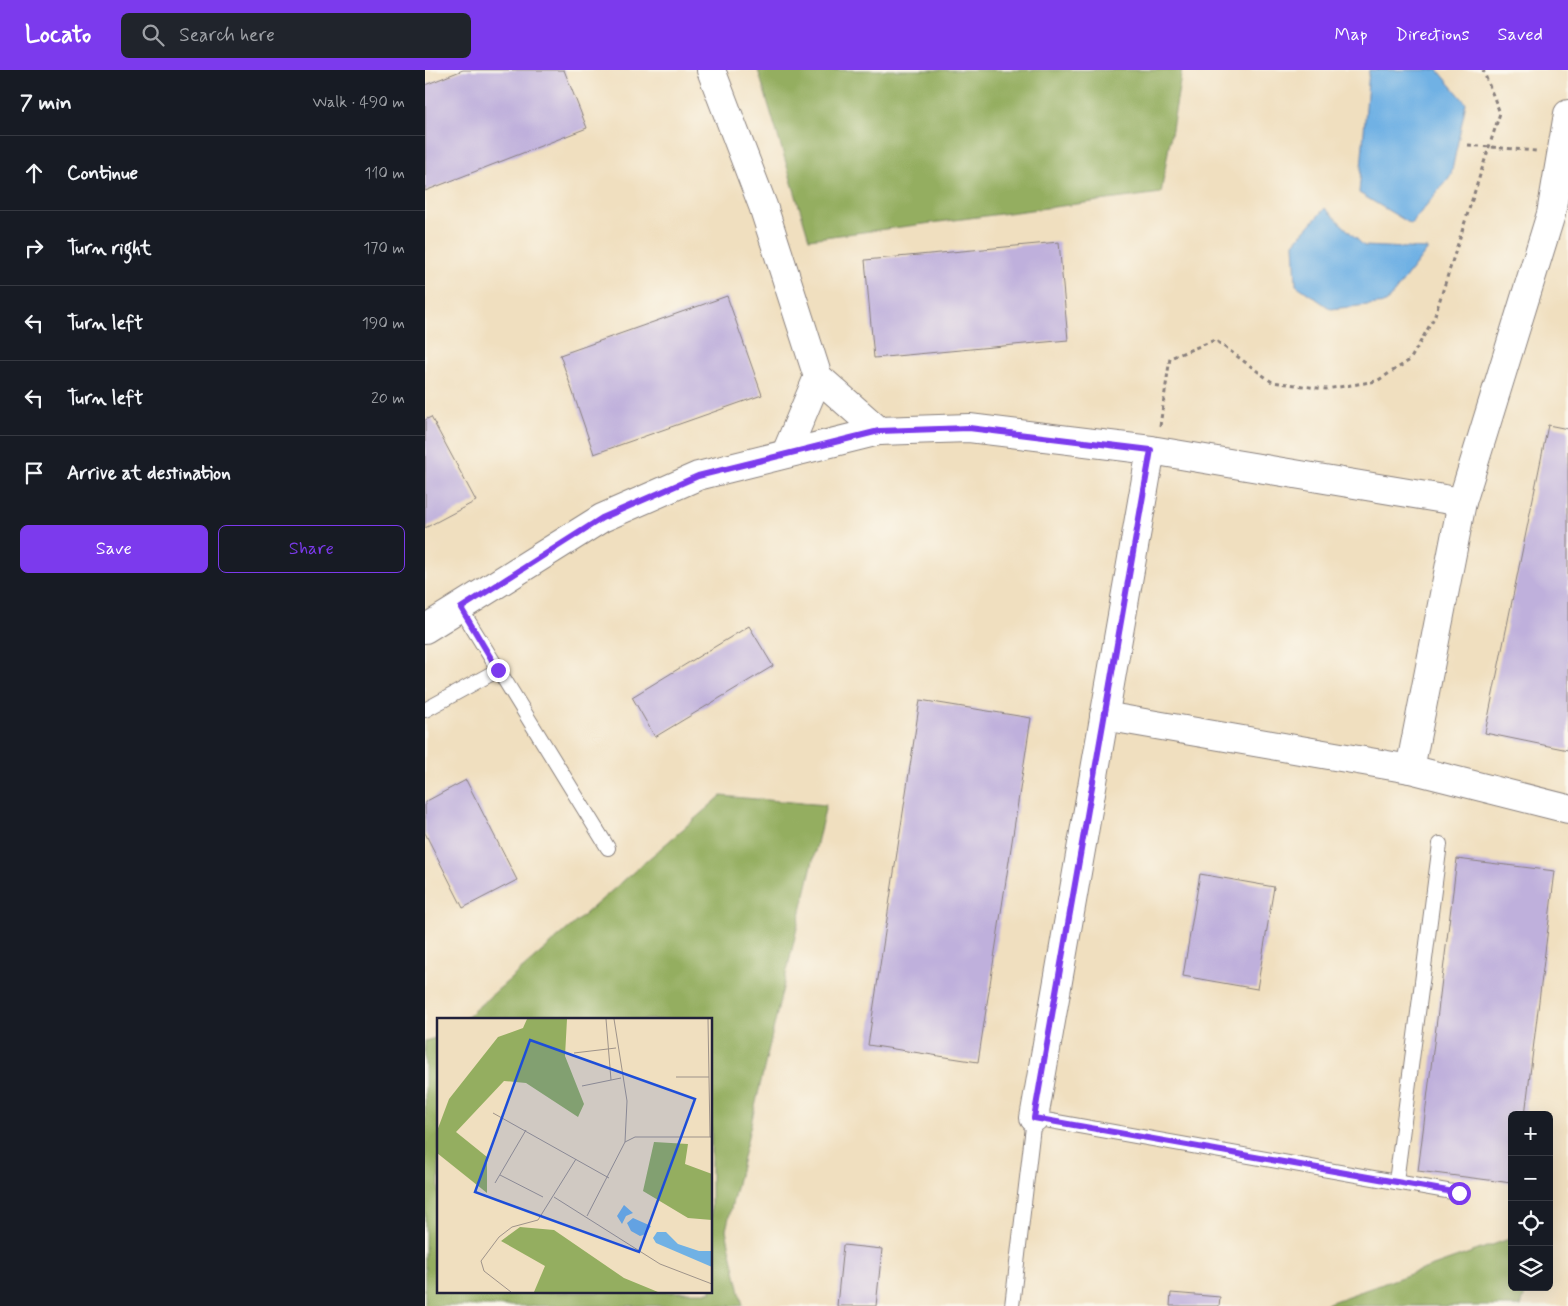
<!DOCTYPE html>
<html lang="en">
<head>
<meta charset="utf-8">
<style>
  :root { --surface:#171b24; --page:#20242c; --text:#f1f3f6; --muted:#9ea1a6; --line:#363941; --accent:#7c3aed }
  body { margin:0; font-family:Mynerve,sans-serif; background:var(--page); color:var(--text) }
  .controls { position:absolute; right:15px; bottom:15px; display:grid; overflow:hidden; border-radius:8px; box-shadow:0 5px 20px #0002 }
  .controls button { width:45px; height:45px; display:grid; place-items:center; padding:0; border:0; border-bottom:1px solid var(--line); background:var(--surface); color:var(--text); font:25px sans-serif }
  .stop { position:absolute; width:15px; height:15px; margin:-11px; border:4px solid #7c3aed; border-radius:50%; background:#fff }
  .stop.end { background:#7c3aed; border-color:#fff; box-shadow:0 1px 5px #0008 }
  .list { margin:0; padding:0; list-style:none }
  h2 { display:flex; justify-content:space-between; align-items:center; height:65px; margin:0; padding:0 20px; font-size:21px }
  h2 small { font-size:16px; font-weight:400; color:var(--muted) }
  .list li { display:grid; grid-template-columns:32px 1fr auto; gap:15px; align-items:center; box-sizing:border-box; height:75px; padding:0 20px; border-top:1px solid var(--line) }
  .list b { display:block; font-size:19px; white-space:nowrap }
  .list em { font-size:16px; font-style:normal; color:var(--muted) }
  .actions { display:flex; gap:10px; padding:15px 20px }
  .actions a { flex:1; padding:11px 0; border:1px solid var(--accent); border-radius:8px; text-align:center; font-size:18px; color:var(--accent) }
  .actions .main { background:var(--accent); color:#fff }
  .icon { flex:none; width:28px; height:28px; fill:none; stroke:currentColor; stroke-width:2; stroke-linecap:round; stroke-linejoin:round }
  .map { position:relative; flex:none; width:1143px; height:1236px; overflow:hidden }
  header { display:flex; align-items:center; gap:30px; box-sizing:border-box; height:70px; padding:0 25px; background:var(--accent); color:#fff }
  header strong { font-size:24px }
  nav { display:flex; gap:28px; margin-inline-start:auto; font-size:18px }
  .search { width:350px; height:45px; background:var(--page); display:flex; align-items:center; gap:12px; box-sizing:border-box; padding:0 18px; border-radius:8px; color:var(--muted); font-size:19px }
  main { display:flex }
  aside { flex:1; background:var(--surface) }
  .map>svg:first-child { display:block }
  .forest { fill:#94ae60; stroke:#5b684e }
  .water { fill:#70b1e4; stroke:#496a90 }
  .building { fill:#bfb0dc }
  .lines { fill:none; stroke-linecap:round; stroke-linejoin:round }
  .lane-casing { stroke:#89807d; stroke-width:16 }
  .street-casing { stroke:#89807d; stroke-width:30 }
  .path { stroke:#89807d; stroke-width:3; stroke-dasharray:4 4; stroke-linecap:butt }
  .lane { stroke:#fff; stroke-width:14 }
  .street { stroke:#fff; stroke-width:28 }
  .path-bridge { stroke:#89807d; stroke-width:3; stroke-dasharray:4 4; stroke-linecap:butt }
  .route { stroke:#7c3aed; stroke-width:6 }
  .inset-road { fill:none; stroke:#9e938a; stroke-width:1 }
  .view { fill:#1d4ed8; fill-opacity:0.15; stroke:#1d4ed8; stroke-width:2.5 }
  .inset-edge { fill:none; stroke:#22223b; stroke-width:2.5 }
</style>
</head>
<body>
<header>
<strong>Locato</strong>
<div class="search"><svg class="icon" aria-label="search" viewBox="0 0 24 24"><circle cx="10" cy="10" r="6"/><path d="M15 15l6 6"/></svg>Search here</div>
<nav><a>Map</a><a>Directions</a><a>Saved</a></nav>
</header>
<main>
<aside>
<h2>7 min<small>Walk · 490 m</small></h2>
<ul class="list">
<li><svg class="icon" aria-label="ahead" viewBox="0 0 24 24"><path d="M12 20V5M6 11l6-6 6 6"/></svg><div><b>Continue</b></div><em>110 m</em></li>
<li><svg class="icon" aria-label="right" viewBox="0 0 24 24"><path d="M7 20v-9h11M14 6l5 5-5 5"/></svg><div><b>Turn right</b></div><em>170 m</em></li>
<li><svg class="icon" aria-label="left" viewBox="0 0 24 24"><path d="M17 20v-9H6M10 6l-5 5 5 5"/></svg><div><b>Turn left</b></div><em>190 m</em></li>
<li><svg class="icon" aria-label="left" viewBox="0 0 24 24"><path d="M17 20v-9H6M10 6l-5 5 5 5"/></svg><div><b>Turn left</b></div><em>20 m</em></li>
<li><svg class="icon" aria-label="arrive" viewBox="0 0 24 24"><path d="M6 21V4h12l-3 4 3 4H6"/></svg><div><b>Arrive at destination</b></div></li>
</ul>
<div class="actions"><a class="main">Save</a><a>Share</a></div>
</aside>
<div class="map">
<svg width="1143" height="1236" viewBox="0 0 1143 1236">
  <rect width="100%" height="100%" fill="#fbf7ec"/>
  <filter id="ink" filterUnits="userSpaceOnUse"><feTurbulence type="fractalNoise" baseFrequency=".02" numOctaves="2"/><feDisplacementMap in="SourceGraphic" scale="10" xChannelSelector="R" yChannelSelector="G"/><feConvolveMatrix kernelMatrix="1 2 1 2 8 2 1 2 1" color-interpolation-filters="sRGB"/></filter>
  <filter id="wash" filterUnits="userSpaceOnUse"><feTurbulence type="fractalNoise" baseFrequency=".0096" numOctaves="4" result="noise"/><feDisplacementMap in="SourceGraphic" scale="20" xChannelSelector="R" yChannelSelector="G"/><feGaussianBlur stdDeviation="1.12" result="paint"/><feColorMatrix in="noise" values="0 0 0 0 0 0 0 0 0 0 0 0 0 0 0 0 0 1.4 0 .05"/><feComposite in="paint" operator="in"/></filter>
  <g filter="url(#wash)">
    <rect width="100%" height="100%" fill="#f0dfbf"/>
    <g class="forest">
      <path d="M333,0H757L736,123L384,169Z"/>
      <path d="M296,726L401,735L301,1160L318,1236H0V971L14,967V1222H286V950H38Z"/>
      <path d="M1087,1168V1217H1102L1096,1236H895Z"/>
    </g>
    <g class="water">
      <path d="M944,0H1013L1041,33L1026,105L986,154L934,123Z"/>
      <path d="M900,138L939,176L1003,179L961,233L906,239L871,215L869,173Z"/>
    </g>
    <g id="blocks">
      <g class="building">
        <path d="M38,0H139L162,58L0,121V15Z"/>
        <path d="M634,172L643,270L449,288L440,190Z"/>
        <path d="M302,226L337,325L169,384L135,285Z"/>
        <path d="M6,347L51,431L0,458V350Z"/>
        <path d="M1123,355L1143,359V680L1060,663Z"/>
        <path d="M324,556L348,596L230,667L207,627Z"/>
        <path d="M495,630L606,648L553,992L443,975Z"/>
        <path d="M41,710L92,810L38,838L0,763V732Z"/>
        <path d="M1032,789L1130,801L1100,1045H1087V1113L993,1101Z"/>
        <path d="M775,804L849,817L832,919L758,906Z"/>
        <path d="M418,1175L457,1179L451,1236H412Z"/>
        <path d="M746,1223L795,1227L794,1236H745Z"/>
      </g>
    </g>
  </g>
  <g filter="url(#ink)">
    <use href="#blocks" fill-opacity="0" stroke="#89807d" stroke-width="1"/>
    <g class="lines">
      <g class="lane-casing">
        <g id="lane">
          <path d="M36,539L183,778"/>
          <path d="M0,640L73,600"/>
          <path d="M971,1112L1015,774"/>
          <path d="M587,1236L609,1048L1033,1123"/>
        </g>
      </g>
      <g class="street-casing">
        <g id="street">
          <path d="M286,0L338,136L393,307L454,361"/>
          <path d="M361,383L393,307"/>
          <path d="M0,559L177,448L273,406L454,361L544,358L726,380L1037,432"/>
          <path d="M679,646L985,699L1143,739"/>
          <path d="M985,699L1037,432L1126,144L1143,44"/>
          <path d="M609,1048L726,380"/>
        </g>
      </g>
      <path class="path" d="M735,356L745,288L790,270L847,312L901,319L952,311L985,290L1009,248L1075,43L1058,0"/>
      <use href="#lane" class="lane"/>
      <use href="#street" class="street"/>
      <path class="path-bridge" d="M1043,75L1111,81"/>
    </g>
  </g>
  <g class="lines" filter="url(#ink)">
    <path class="route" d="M73,600L36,538L177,448L273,406L454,361L544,358L726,380L609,1048L1034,1123"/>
  </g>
  <g transform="translate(12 948)">
    <rect width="275" height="275" fill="#f0dfbf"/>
    <path d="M90,1H130L128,38L147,86L141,99L89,65L67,63L19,114L50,139V175L0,135V113L12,81L61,19L86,10ZM217,124L251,126L248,146L275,156V202L251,200L206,173ZM83,209L117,212L187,260L221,274H97L108,248L64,223Z" fill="#94ae60"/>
    <path d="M187,187L196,195L189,198L185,206L180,198ZM196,200L214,208L209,216L203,218L194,213L190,205ZM220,214H229L241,226L262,233H275V249L219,225L216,220Z" fill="#70b1e4"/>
    <path class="inset-road" d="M169,1L174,62M271,1L273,119M137,35L179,30M239,59H272M145,68L184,60M56,95L172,160M188,124L198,119H275M63,157L106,179M58,165L89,112M117,179L223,246L275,266M150,198L188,124L190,83L177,1M74,274L47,253L44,243L62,219L75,209L101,202L139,141"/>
    <path class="view" d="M93,22L258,81L202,234L38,174Z"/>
    <rect width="275" height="275" class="inset-edge"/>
  </g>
</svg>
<div class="controls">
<button>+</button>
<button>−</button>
<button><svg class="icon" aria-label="locate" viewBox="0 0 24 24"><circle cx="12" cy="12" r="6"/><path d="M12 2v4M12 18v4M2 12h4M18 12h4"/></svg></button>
<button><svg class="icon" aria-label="layers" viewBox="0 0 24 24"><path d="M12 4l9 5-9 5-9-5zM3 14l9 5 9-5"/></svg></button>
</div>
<div class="stop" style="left:1034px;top:1123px"></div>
<div class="stop end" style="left:73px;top:600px"></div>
</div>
</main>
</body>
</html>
